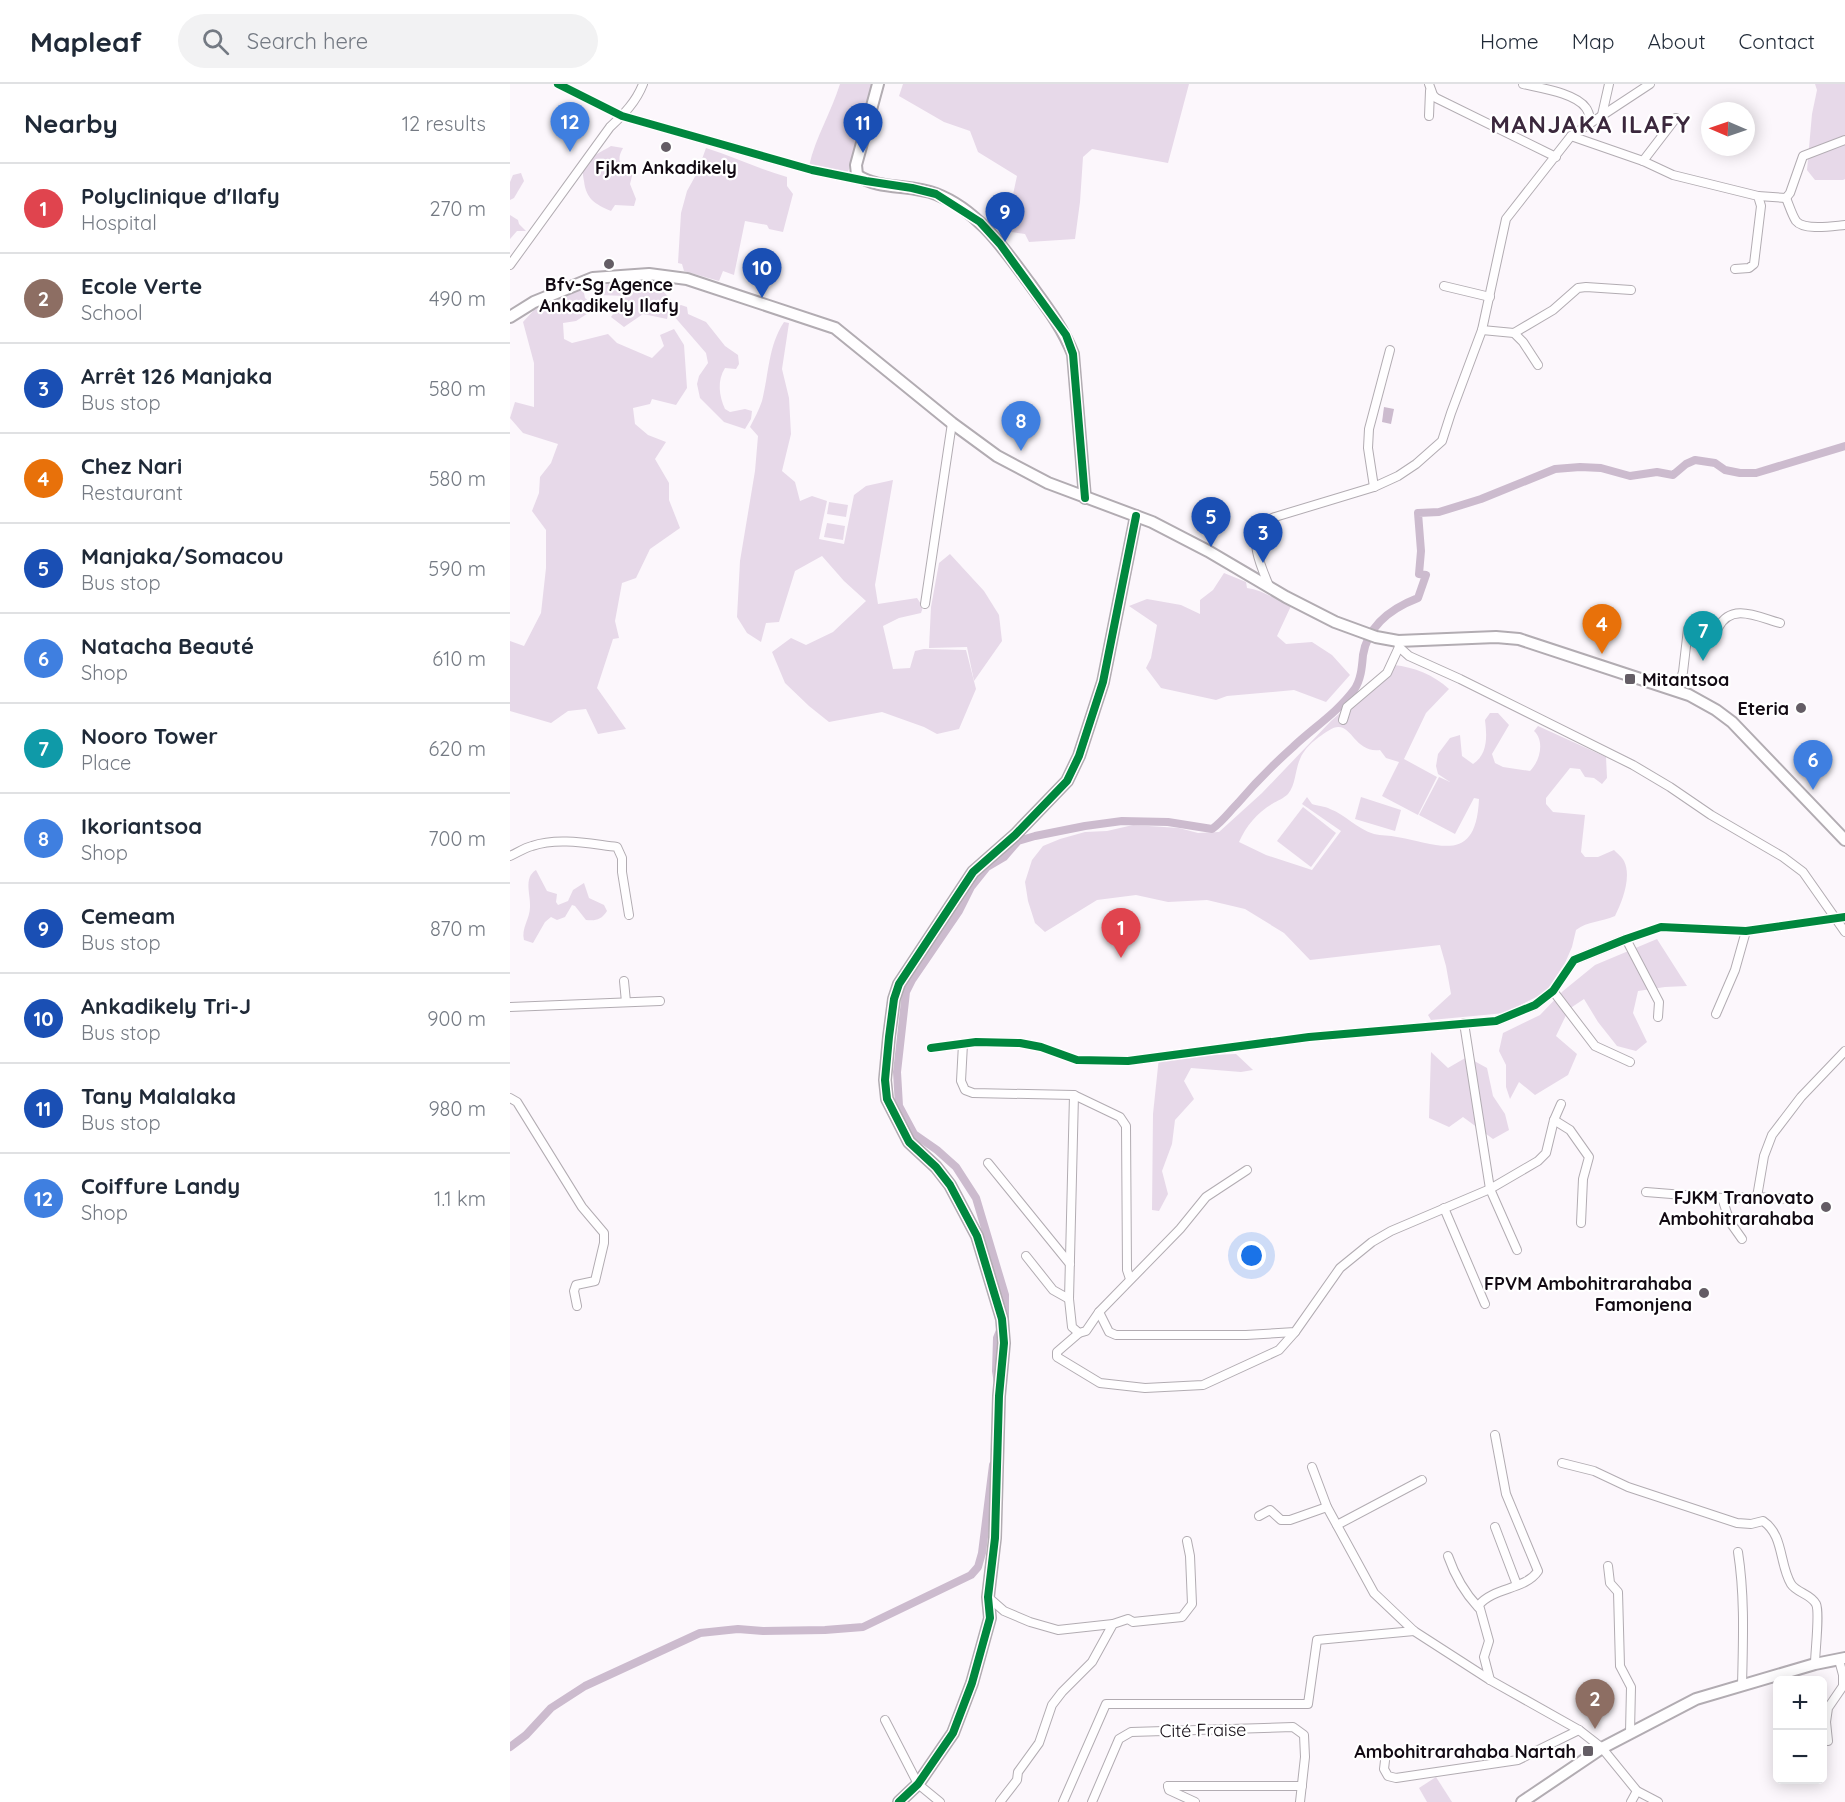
<!DOCTYPE html>
<html lang="en">
<head>
<meta charset="utf-8">
<style>
  :root { --surface:#fff; --page:#f2f2f3; --text:#1f2937; --muted:#747a83; --line:#e0e1e3; --accent:#7c3aed }
  body { margin:0; font-family:Quicksand,sans-serif; background:var(--page); color:var(--text) }
  .controls { position:absolute; right:18px; bottom:18px; display:grid; overflow:hidden; border-radius:9px; box-shadow:0 3px 15px #0003 }
  .controls button { width:54px; height:54px; display:grid; place-items:center; padding:0; border:0; border-bottom:2px solid var(--line); background:var(--surface); color:var(--text); font:30px sans-serif }
  .compass { position:absolute; left:1191px; top:18px; width:54px; height:54px; border-radius:50%; background:var(--surface); box-shadow:0 3px 15px #0003; rotate:272deg }
  .you { position:absolute; left:742px; top:1172px; width:21px; height:21px; margin:-15px; border:4px solid #fff; border-radius:50%; background:#1a73e8; box-shadow:0 0 0 9px #1a73e833 }
  .badge { display:grid; place-items:center; width:39px; height:39px; border-radius:50%; background:var(--accent); color:#fff; font-size:20px; font-weight:700 }
  .pin { position:absolute; translate:-50% -50px; filter:drop-shadow(0 2px 3px #0008) }
  .pin::after { content:''; position:absolute; top:32px; width:21px; height:18px; background:inherit; clip-path:polygon(0 0,100% 0,50% 100%) }
  .list { margin:0; padding:0; list-style:none }
  h2 { display:flex; justify-content:space-between; align-items:center; height:78px; margin:0; padding:0 24px; font-size:26px }
  h2 small { font-size:20px; font-weight:400; color:var(--muted) }
  .list li { display:grid; grid-template-columns:39px 1fr auto; gap:18px; align-items:center; box-sizing:border-box; height:90px; padding:0 24px; border-top:2px solid var(--line) }
  .list b { display:block; font-size:22px; white-space:nowrap }
  .list p { margin:0; font-size:20px; white-space:nowrap; color:var(--muted) }
  .list em { font-size:20px; font-style:normal; color:var(--muted) }
  .icon { flex:none; width:33px; height:33px; fill:none; stroke:currentColor; stroke-width:2; stroke-linecap:round; stroke-linejoin:round }
  .map { position:relative; flex:none; width:1335px; height:1718px; overflow:hidden }
  header { display:flex; align-items:center; gap:36px; box-sizing:border-box; height:84px; padding:0 30px; background:var(--surface); border-bottom:2px solid var(--line) }
  header strong { font-size:28px }
  nav { display:flex; gap:33px; margin-inline-start:auto; font-size:21px }
  .search { width:420px; height:54px; background:var(--page); display:flex; align-items:center; gap:15px; box-sizing:border-box; padding:0 21px; border-radius:33px; color:var(--muted); font-size:22px }
  main { display:flex }
  aside { flex:1; background:var(--surface) }
  .map>svg:first-child { display:block }
  .green { fill:#e7d9e9 }
  .water { fill:#ccbbce }
  .lines { fill:none; stroke-linecap:round; stroke-linejoin:round }
  .canal { stroke:#ccbbce; stroke-width:8 }
  .street-casing { stroke:#b2acb2; stroke-width:10 }
  .secondary-casing { stroke:#b2acb2; stroke-width:14 }
  .street { stroke:#fffeff; stroke-width:8 }
  .secondary { stroke:#fffeff; stroke-width:10 }
  .cycleway-casing { stroke:#fff; stroke-width:11 }
  .cycleway { stroke:#00873e; stroke-width:8 }
  .poi-dot { fill:#645d65; stroke:#fff; stroke-width:2 }
  .labels { text-anchor:middle; dominant-baseline:central; stroke-width:4.5; stroke-linejoin:round; paint-order:stroke }
  .poi-label { font-size:18px; font-weight:bold; fill:#120a13; stroke:#fff; text-anchor:end }
  .street-label { font-size:18px; fill:#120a13; stroke:#fff }
  .district-label { font-size:24px; font-weight:bold; letter-spacing:1.5px; fill:#3b283d; stroke:#fff }
</style>
</head>
<body>
<header>
<strong>Mapleaf</strong>
<div class="search"><svg class="icon" aria-label="search" viewBox="0 0 24 24"><circle cx="10" cy="10" r="6"/><path d="M15 15l6 6"/></svg>Search here</div>
<nav><a>Home</a><a>Map</a><a>About</a><a>Contact</a></nav>
</header>
<main>
<aside>
<h2>Nearby<small>12 results</small></h2>
<ul class="list">
<li><span class="badge" style="background:#e0444e">1</span><div><b>Polyclinique d'Ilafy</b><p>Hospital</p></div><em>270 m</em></li>
<li><span class="badge" style="background:#8d6e63">2</span><div><b>Ecole Verte</b><p>School</p></div><em>490 m</em></li>
<li><span class="badge" style="background:#1a4fb4">3</span><div><b>Arrêt 126 Manjaka</b><p>Bus stop</p></div><em>580 m</em></li>
<li><span class="badge" style="background:#e8710a">4</span><div><b>Chez Nari</b><p>Restaurant</p></div><em>580 m</em></li>
<li><span class="badge" style="background:#1a4fb4">5</span><div><b>Manjaka/Somacou</b><p>Bus stop</p></div><em>590 m</em></li>
<li><span class="badge" style="background:#3f7fe0">6</span><div><b>Natacha Beauté</b><p>Shop</p></div><em>610 m</em></li>
<li><span class="badge" style="background:#0f9aa8">7</span><div><b>Nooro Tower</b><p>Place</p></div><em>620 m</em></li>
<li><span class="badge" style="background:#3f7fe0">8</span><div><b>Ikoriantsoa</b><p>Shop</p></div><em>700 m</em></li>
<li><span class="badge" style="background:#1a4fb4">9</span><div><b>Cemeam</b><p>Bus stop</p></div><em>870 m</em></li>
<li><span class="badge" style="background:#1a4fb4">10</span><div><b>Ankadikely Tri-J</b><p>Bus stop</p></div><em>900 m</em></li>
<li><span class="badge" style="background:#1a4fb4">11</span><div><b>Tany Malalaka</b><p>Bus stop</p></div><em>980 m</em></li>
<li><span class="badge" style="background:#3f7fe0">12</span><div><b>Coiffure Landy</b><p>Shop</p></div><em>1.1 km</em></li>
</ul>
</aside>
<div class="map">
<svg width="1335" height="1718" viewBox="0 0 1335 1718">
  <rect width="100%" height="100%" fill="#fcf7fc"/>
  <g class="green">
    <path d="M330,0H362L350,52L338,88L299,82C306,52 321,29 330,0Z"/>
    <path d="M393,0H679L658,79L582,65L573,73L570,118L565,155L519,158L515,150L495,147L507,92L468,68L460,47L434,38L389,12Z"/>
    <path d="M1305,0H1335V95L1333,96H1305L1297,86L1302,30L1307,6Z"/>
    <path d="M101,62L113,64C108,73 108,78 115,86L123,88L120,100L126,115L124,122L105,121L101,127C85,120 76,115 74,97C73,92 72,86 74,82C78,73 93,67 101,62Z"/>
    <path d="M196,64C224,73 249,85 277,93V102L283,110L273,148L259,145L257,141L235,137L224,191L213,187L209,197L174,187L172,180L168,179L171,129L177,107L187,89Z"/>
    <path d="M11,89L14,97L4,114L0,116V98L3,91Z"/>
    <path d="M0,131L8,136L9,140L16,147H7L0,155Z"/>
    <path d="M155,195L153,207L161,216L157,235L133,230L114,243L101,233L116,212L87,211L82,202L132,196Z"/>
    <path d="M73,204L75,214L86,224L66,237L53,239L54,255L62,259L98,250L107,259L142,274L154,262L150,251L164,245L174,261L177,304L166,321L142,315L140,320L123,324L125,340L138,351L156,358L145,375L159,399V416L170,444L140,465L126,494L112,499L105,537L109,554L103,555L87,604L116,645L88,650L76,625L58,627L41,639L0,627V557L14,562L31,529L36,484V446L22,427L29,409L30,393L41,379L48,360L13,349L0,334L5,318L24,323V279L13,238L24,226Z"/>
    <path d="M171,221L177,223L178,230L196,238L215,262L228,271L229,280L226,285L215,284C207,296 209,312 215,325L220,328L235,325L242,327L241,335L235,345L214,338L190,314L187,300L189,292L198,279L196,269L163,231L165,223Z"/>
    <path d="M274,238L279,239L272,285L279,314L281,350L272,387L285,398L290,417L302,412L317,417L309,455L334,460L344,411L356,402L383,396L365,501L368,520L407,514L413,523L411,529L389,534L373,542L383,585L400,584L405,567L414,565L456,566L466,605L449,645L427,650L414,643L372,628L319,638L299,622L275,599L262,568L281,554L296,561L323,548L356,517L334,497L312,472L285,487L269,538L256,539L251,558L237,549L227,533L230,477L245,387L248,352L240,343C244,335 249,326 252,317C259,290 258,262 274,238Z"/>
    <path d="M319,418L338,421L336,433L317,430Z"/>
    <path d="M317,439L335,442L333,456L314,453Z"/>
    <path d="M440,470L474,507L489,531L492,557L464,597L457,563L419,564L421,523L429,479Z"/>
    <path d="M714,489L736,498L737,504C753,506 766,516 781,522L767,552L776,560L802,558L822,571L840,591L816,618L784,606L717,612L706,616L651,604L636,584L641,574L647,541L619,522L637,515L671,521L690,530V516L703,506Z"/>
    <path d="M884,581C904,583 924,591 939,605L916,629L894,675L927,693L908,731L872,712L889,678L876,674L870,666C846,669 842,642 828,643C823,643 816,648 812,651C803,657 794,665 790,675C785,686 786,700 778,710C774,714 767,717 762,720C747,729 736,742 729,758L756,771L802,786L831,747L792,720L797,713L802,720C808,722 815,722 820,725C836,731 847,745 864,750C871,752 880,751 887,753C931,761 966,780 969,715L964,714L945,750L909,731L929,693L940,698L928,690L926,682L928,670L940,654L950,651L952,672L963,680C978,670 977,652 975,636L980,629H988L999,641L982,670L985,679L993,683L1020,687C1030,677 1035,657 1024,647L1028,642L1096,673L1097,694L1092,700L1084,694L1075,693L1070,685L1060,684L1036,714V720L1043,728L1075,731L1071,768L1075,773H1088L1104,766C1107,769 1112,773 1114,777C1122,793 1112,818 1105,832C1091,838 1078,837 1066,846L1062,863L1055,879L1036,908L995,929L921,936L918,931L941,910L936,882L930,861L800,876L774,849L735,825L697,816L658,818L626,811L587,816L535,848L525,839L518,817L515,798L522,776L533,762L550,755L575,748L597,747L623,741L669,744L688,749L709,748L752,709L821,637Z"/>
    <path d="M851,713L891,726L885,747L845,735Z"/>
    <path d="M793,723L826,749L801,783L767,757Z"/>
    <path d="M26,786L37,807L47,810L46,818L48,821L58,817L63,806L74,799L79,814L94,821L97,827C91,836 86,837 76,836L65,822L62,821L55,833L47,836L41,833L35,838L23,859L14,856C11,844 20,835 20,823C21,811 13,794 26,786Z"/>
    <path d="M1147,855L1177,902L1155,903L1128,907L1123,929L1137,958L1126,967L1107,962L1088,938L1074,915L1059,925L1046,952L1067,970L1058,991L1025,1011L1009,998L1000,1015L996,1003V981L989,967L993,949L1030,931L1053,907L1085,881Z"/>
    <path d="M921,968L938,984L957,973L977,984L983,1012L995,1030L999,1046L983,1055L953,1033L939,1043L919,1034Z"/>
    <path d="M726,970L743,986L731,988L681,984L674,997L684,1015L665,1036L662,1060L652,1087L658,1110L649,1127L642,1126L643,1030L649,973Z"/>
    <path d="M926,1693L942,1718H917L909,1704Z"/>
  </g>
  <path class="water" d="M874,323L884,325L881,340L872,338Z"/>
  <g class="lines">
    <g class="canal">
      <path d="M488,1299L486,1287L487,1254L495,1234V1211L466,1114L446,1083L427,1066L404,1050L389,1022L387,988L396,908L402,896L449,827L461,803L477,783L494,773L508,757L525,752L575,742L612,737L658,738L702,745C713,737 719,728 728,719C745,699 764,680 783,663C803,644 827,629 844,606C851,596 852,583 853,571C858,541 882,524 908,514L916,491L909,490L911,467L908,429L929,428L971,415L1045,385L1070,383L1091,384L1120,392L1147,388L1163,391L1176,380L1185,376L1205,379L1215,386L1230,389H1246L1335,362"/>
      <path d="M0,1663L16,1651L41,1624L75,1602L190,1549L228,1545L253,1547L315,1546L353,1543L461,1491L468,1483L472,1469L483,1381"/>
    </g>
    <g class="street-casing">
      <g id="street">
        <path d="M48,0L112,32L302,86L351,96"/>
        <path d="M919,0L923,11L926,14L1046,73"/>
        <path d="M1013,0C1030,4 1066,9 1076,24C1079,28 1080,34 1081,38"/>
        <path d="M1092,31L1099,0"/>
        <path d="M919,32L920,7"/>
        <path d="M1061,52L1133,77L1163,91L1248,112L1251,122L1244,180L1239,184L1225,185"/>
        <path d="M1133,77L1166,34"/>
        <path d="M1248,112L1276,114L1280,109L1293,72L1335,56"/>
        <path d="M1276,114C1279,121 1282,131 1286,137C1294,147 1323,142 1335,141"/>
        <path d="M0,181L100,43C114,30 126,18 133,0"/>
        <path d="M934,202L980,213"/>
        <path d="M972,246L1004,249L1013,258L1028,281"/>
        <path d="M1004,249L1043,226L1068,204L1076,203L1121,206"/>
        <path d="M864,403L858,364L859,345L880,266"/>
        <path d="M759,502C751,482 740,460 750,439L765,433L864,403L888,392L906,380L932,357L941,329L972,246L996,135L1061,52L1140,0"/>
        <path d="M415,520L442,339"/>
        <path d="M888,557L889,563L899,572L950,595L1123,681L1160,703L1201,731L1273,773L1293,788L1335,848"/>
        <path d="M1167,607L1173,588L1178,545L1208,544C1221,518 1248,533 1270,539"/>
        <path d="M833,636L837,623L877,589L889,563"/>
        <path d="M0,772C7,769 14,764 22,762C49,753 80,760 107,763L112,774V788L119,831"/>
        <path d="M1116,855L1149,918L1148,933"/>
        <path d="M114,897L116,918"/>
        <path d="M1043,907L1085,962L1120,978"/>
        <path d="M0,923L150,917"/>
        <path d="M1206,930L1225,886L1236,847"/>
        <path d="M954,939L980,1105L1007,1166"/>
        <path d="M453,960L451,997L455,1006L463,1009L564,1011L610,1033L616,1042L617,1186L620,1195"/>
        <path d="M421,964L466,958L510,959L531,963L567,976L618,977L799,953L986,937L1025,921L1043,907L1064,876L1116,855L1151,843L1236,847L1335,833"/>
        <path d="M564,1011L559,1215L562,1243L569,1249L576,1247L589,1228L670,1145L696,1113L737,1086"/>
        <path d="M0,1014L7,1018L72,1123L94,1149V1159L85,1197L66,1201L64,1207L67,1222"/>
        <path d="M1044,1036L1060,1046L1079,1073L1073,1095L1071,1139"/>
        <path d="M478,1079L560,1180"/>
        <path d="M1136,1108L1212,1114L1247,1113L1254,1072L1262,1051L1291,1013L1335,967"/>
        <path d="M1247,1113L1296,1116"/>
        <path d="M1212,1114L1220,1138L1232,1155"/>
        <path d="M934,1124L975,1220"/>
        <path d="M516,1172L543,1206L559,1215"/>
        <path d="M589,1228L599,1248L606,1251H736L785,1248L830,1184L862,1158L881,1147L980,1105L1028,1077L1036,1069L1044,1036L1051,1020"/>
        <path d="M569,1249L547,1268V1273L590,1299L635,1304L693,1301L769,1266L785,1248"/>
        <path d="M1052,1379L1084,1387L1118,1403L1227,1439L1241,1440L1253,1437C1274,1451 1269,1480 1281,1500C1287,1509 1301,1510 1306,1520C1310,1528 1305,1568 1305,1580"/>
        <path d="M802,1383L817,1423L864,1509L904,1547L980,1596L1069,1646L1092,1664L1127,1707L1148,1718"/>
        <path d="M749,1432L760,1426L771,1436H780L817,1423"/>
        <path d="M827,1441L912,1396"/>
        <path d="M985,1443L1007,1501"/>
        <path d="M1228,1468C1235,1513 1233,1557 1232,1602"/>
        <path d="M938,1472C945,1492 954,1508 968,1523"/>
        <path d="M1098,1482L1100,1499L1108,1508L1110,1582L1121,1603L1120,1648"/>
        <path d="M478,1513L494,1527L520,1538L548,1546L603,1540"/>
        <path d="M980,1596L974,1573L979,1557L969,1521C984,1503 1015,1506 1028,1487L996,1410L985,1351"/>
        <path d="M375,1636L408,1700L430,1718"/>
        <path d="M1318,1657L1316,1638L1318,1624L1333,1602V1591L1329,1576"/>
        <path d="M876,1668L874,1685L878,1692L886,1694L1008,1676L1069,1646"/>
        <path d="M658,1702H792"/>
        <path d="M658,1702L659,1706L685,1718"/>
        <path d="M490,1718L507,1696L508,1688L529,1659L542,1621L552,1608L582,1578L603,1540L618,1535L623,1538L672,1533L682,1520L680,1472L677,1457"/>
        <path d="M553,1718L596,1620H798L807,1556L904,1547"/>
        <path d="M582,1718L609,1655L621,1648L783,1643L794,1651L795,1673L790,1718"/>
        <path d="M1121,1718L1127,1707"/>
      </g>
    </g>
    <g class="secondary-casing">
      <g id="secondary">
        <path d="M368,0L346,81L347,91C368,106 401,100 426,110C468,126 494,165 520,200C536,222 553,244 563,270L575,414"/>
        <path d="M0,233L24,218L83,194L139,190L177,195L325,244L442,339L487,372L538,399L642,438L698,467L776,513L825,538L866,553L888,557L986,553L1009,555L1179,611L1206,626L1222,638L1335,756"/>
        <path d="M389,1718L408,1700L443,1649L462,1599L480,1534L478,1513L485,1454L489,1312L494,1259L492,1235L467,1152L440,1101L426,1083L399,1058L377,1015L375,996L379,953L384,915L389,900L463,788L505,751L557,697L569,672L593,598L626,432"/>
        <path d="M1012,1718L1092,1664L1186,1615L1305,1580L1335,1574"/>
      </g>
    </g>
    <use href="#street" class="street"/>
    <use href="#secondary" class="secondary"/>
    <g class="cycleway-casing">
      <g id="cycleway">
        <path d="M48,0L112,32L302,86L356,97L402,104L426,110L470,138L490,160L556,251L563,270L575,414"/>
        <path d="M421,964L466,958L510,959L531,963L567,976L618,977L799,953L986,937L1025,921L1043,907L1064,876L1116,855L1151,843L1236,847L1335,833"/>
        <path d="M389,1718L408,1700L443,1649L462,1599L480,1534L478,1513L485,1454L489,1312L494,1259L492,1235L467,1152L440,1101L426,1083L399,1058L377,1015L375,996L379,953L384,915L389,900L463,788L505,751L557,697L569,672L593,598L626,432"/>
      </g>
    </g>
    <use href="#cycleway" class="cycleway"/>
  </g>
  <g class="poi-dot">
    <circle cx="156" cy="63" r="6"/>
    <circle cx="99" cy="180" r="6"/>
    <rect x="1114" y="589" width="12" height="12" rx="3"/>
    <circle cx="1291" cy="624" r="6"/>
    <circle cx="1316" cy="1123" r="6"/>
    <circle cx="1194" cy="1209" r="6"/>
    <rect x="1072" y="1661" width="12" height="12" rx="3"/>
  </g>
  <g class="labels">
    <g class="poi-label">
      <text x="156" y="83" text-anchor="middle">Fjkm Ankadikely</text>
      <text x="99" y="200" text-anchor="middle">Bfv-Sg Agence<tspan x="99" dy="21">Ankadikely Ilafy</tspan></text>
      <text x="1132" y="595" text-anchor="start">Mitantsoa</text>
      <text x="1279" y="624">Eteria</text>
      <text x="1304" y="1113">FJKM Tranovato<tspan x="1304" dy="21">Ambohitrarahaba</tspan></text>
      <text x="1182" y="1199">FPVM Ambohitrarahaba<tspan x="1182" dy="21">Famonjena</tspan></text>
      <text x="1066" y="1667">Ambohitrarahaba Nartah</text>
    </g>
    <g class="street-label">
      <text transform="translate(693 1646) rotate(-1)">Cité Fraise</text>
    </g>
    <g class="district-label">
      <text x="1081" y="40">MANJAKA ILAFY</text>
    </g>
  </g>
</svg>
<div class="controls">
<button>+</button>
<button>−</button>
</div>
<svg class="compass" viewBox="-18 -18 36 36"><path d="M0-13l5 13h-10z" fill="#e53935"/><path d="M0 13l5-13h-10z" fill="#747a83"/></svg>
<div class="you"></div>
<div class="pin badge" style="left:611px;top:874px;background:#e0444e">1</div>
<div class="pin badge" style="left:1085px;top:1645px;background:#8d6e63">2</div>
<div class="pin badge" style="left:753px;top:479px;background:#1a4fb4">3</div>
<div class="pin badge" style="left:1092px;top:570px;background:#e8710a">4</div>
<div class="pin badge" style="left:701px;top:463px;background:#1a4fb4">5</div>
<div class="pin badge" style="left:1303px;top:706px;background:#3f7fe0">6</div>
<div class="pin badge" style="left:1193px;top:577px;background:#0f9aa8">7</div>
<div class="pin badge" style="left:511px;top:367px;background:#3f7fe0">8</div>
<div class="pin badge" style="left:495px;top:158px;background:#1a4fb4">9</div>
<div class="pin badge" style="left:252px;top:214px;background:#1a4fb4">10</div>
<div class="pin badge" style="left:353px;top:69px;background:#1a4fb4">11</div>
<div class="pin badge" style="left:60px;top:68px;background:#3f7fe0">12</div>
</div>
</main>
</body>
</html>
